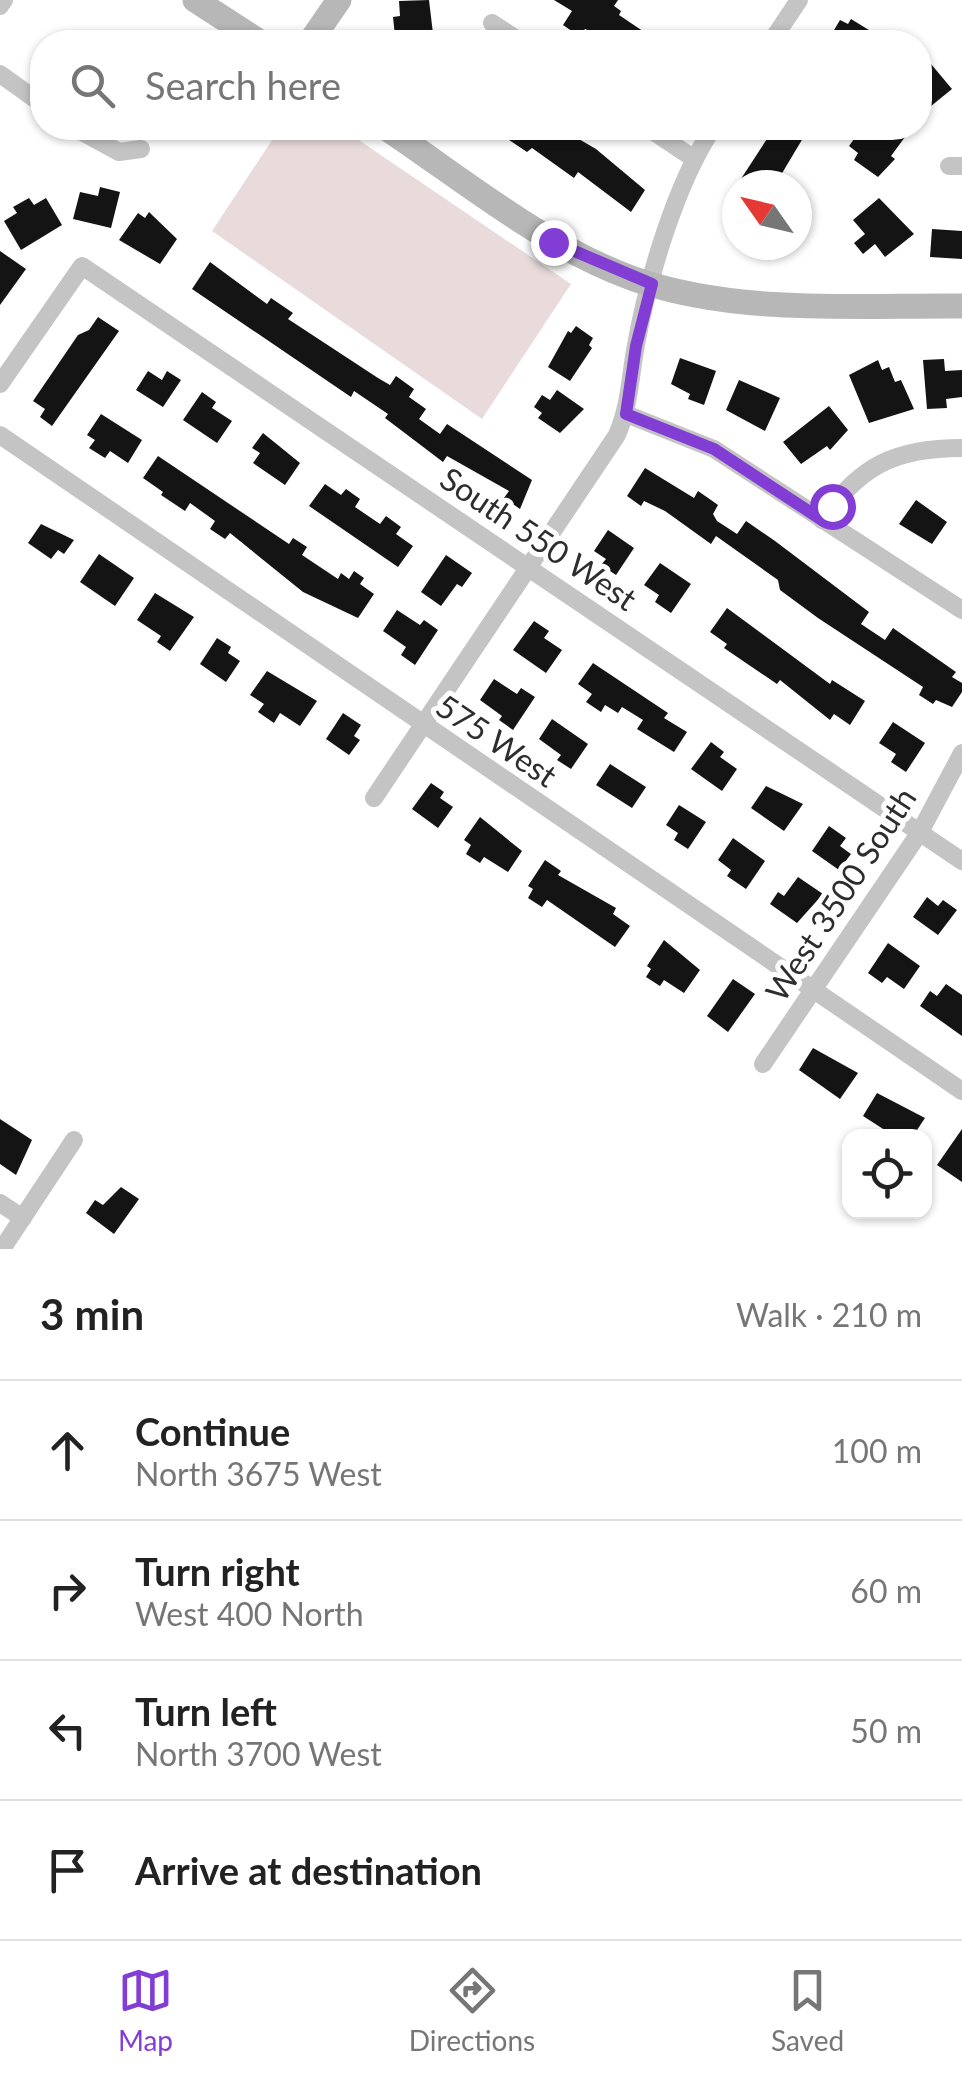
<!DOCTYPE html>
<html lang="en">
<head>
<meta charset="utf-8">
<style>
  :root { --surface:#fff; --page:#f6f6f6; --text:#222; --muted:#767676; --line:#e0e0e0; --accent:#823dd5 }
  body { margin:0; font-family:Lato,sans-serif; background:var(--page); color:var(--text) }
  .controls { position:absolute; right:30px; bottom:30px; display:grid; overflow:hidden; border-radius:20px; box-shadow:0 2px 8px #0004 }
  .controls button { width:90px; height:90px; display:grid; place-items:center; padding:0; border:0; border-bottom:2px solid var(--line); background:var(--surface); color:var(--text); font:50px sans-serif }
  .compass { position:absolute; left:722px; top:170px; width:90px; height:90px; border-radius:50%; background:var(--surface); box-shadow:0 2px 8px #0004; rotate:304deg }
  .stop { position:absolute; width:30px; height:30px; margin:-22px; border:8px solid #823dd5; border-radius:50%; background:#fff }
  .stop.end { background:#823dd5; border-color:#fff; box-shadow:0 2px 10px #0008 }
  .list { margin:0; padding:0; list-style:none }
  h2 { display:flex; justify-content:space-between; align-items:center; height:130px; margin:0; padding:0 40px; font-size:42px }
  h2 small { font-size:32px; font-weight:400; color:var(--muted) }
  .list li { display:grid; grid-template-columns:65px 1fr auto; gap:30px; align-items:center; box-sizing:border-box; height:140px; padding:0 40px; border-top:2px solid var(--line) }
  .list b { display:block; font-size:38px; white-space:nowrap }
  .list p { margin:0; font-size:32px; white-space:nowrap; color:var(--muted) }
  .list em { font-size:32px; font-style:normal; color:var(--muted) }
  .icon { flex:none; width:55px; height:55px; fill:none; stroke:currentColor; stroke-width:2; stroke-linecap:round; stroke-linejoin:round }
  .map { position:relative; flex:none; width:962px; height:1249px; overflow:hidden }
  .search { position:absolute; background:var(--surface); box-shadow:0 2px 8px #0004; left:30px; right:30px; top:30px; height:110px; display:flex; align-items:center; gap:25px; box-sizing:border-box; padding:0 35px; border-radius:40px; color:var(--muted); font-size:38px }
  .sheet { height:690px; background:var(--surface) }
  nav { display:flex; justify-content:space-around; align-items:center; box-sizing:border-box; height:140px; border-top:2px solid var(--line); background:var(--surface); font-size:28px; color:var(--muted) }
  nav a { display:grid; justify-items:center; gap:5px }
  nav .on { color:var(--accent) }
  .map>svg:first-child { display:block }
  .green { fill:#e9dbdb }
  .building { fill:#141414 }
  .lines { fill:none; stroke-linecap:round; stroke-linejoin:round }
  .street { stroke:#c4c4c4; stroke-width:18 }
  .secondary { stroke:#b7b7b7; stroke-width:25 }
  .route { stroke:#823dd5; stroke-width:12 }
  .labels { text-anchor:middle; dominant-baseline:central; stroke-width:10; stroke-linejoin:round; paint-order:stroke }
  .street-label { font-size:32px; fill:#2d2d2d; stroke:#fff }
</style>
</head>
<body>
<div class="map">
<svg width="962" height="1249" viewBox="0 0 962 1249">
  <rect width="100%" height="100%" fill="#fff"/>
  <path class="green" d="M280,128H341L571,284L482,419L212,231Z"/>
  <g class="building">
    <path d="M429,0L434,42H404V35L395,36L393,17L400,16L399,1Z"/>
    <path d="M554,0H618L614,6L621,11L619,15L659,42H617L598,30L596,34L585,29L579,36L563,25L572,11Z"/>
    <path d="M851,19L877,35L872,42H827L840,20L848,24Z"/>
    <path d="M931,64L952,89L920,115V74Z"/>
    <path d="M491,128H560L596,149L645,190L631,212L578,172L574,178L532,148L527,152Z"/>
    <path d="M774,128H809L775,185H737Z"/>
    <path d="M873,128H891L905,137L891,156L895,159L878,177L854,160L858,153L849,146L861,129L868,134Z"/>
    <path d="M100,187L120,192L111,228L73,219L80,192L98,196Z"/>
    <path d="M29,198L34,205L46,198L62,225L21,250L4,221L17,213L13,207Z"/>
    <path d="M879,198L914,234L885,257L875,244L863,254L854,243L865,234L853,220Z"/>
    <path d="M149,212L177,239L160,264L119,240L138,213L145,218Z"/>
    <path d="M932,229L962,231V259L930,257Z"/>
    <path d="M0,251L26,269L0,305Z"/>
    <path d="M210,262L267,304L271,298L293,313L288,319L378,378L390,385L396,376L414,389L409,397L426,409L419,419L440,434L447,424L532,480L520,509L504,498L509,491L447,456L443,462L385,418L388,414L354,391L351,397L192,289Z"/>
    <path d="M98,317L119,331L52,426L40,417L45,409L33,401L78,335L89,330Z"/>
    <path d="M576,326L593,338L589,345L592,348L570,381L548,367L568,331L571,333Z"/>
    <path d="M680,358L716,371L704,405L688,399L690,394L671,384Z"/>
    <path d="M944,359L945,371L962,370V397L946,399L947,408L927,409L923,360Z"/>
    <path d="M878,360L882,370L889,367L895,382L901,380L914,409L869,423L849,375Z"/>
    <path d="M148,371L162,380L167,371L181,380L163,407L136,390Z"/>
    <path d="M739,380L780,398L765,431L726,410Z"/>
    <path d="M557,390L584,409L560,433L538,418L542,413L534,407L542,395L550,400Z"/>
    <path d="M202,392L216,402L212,408L232,421L217,443L183,420Z"/>
    <path d="M829,406L848,430L830,450L827,446L801,464L783,442Z"/>
    <path d="M101,414L142,440L128,463L110,451L105,458L89,448L95,440L87,435Z"/>
    <path d="M263,433L300,463L285,485L253,463L260,453L252,448Z"/>
    <path d="M158,456L289,544L293,538L307,547L302,555L338,579L341,573L349,579L354,571L364,578L360,584L374,594L358,618L303,592L230,533L225,539L210,529L215,521L190,503L185,511L161,495L163,492L143,478Z"/>
    <path d="M645,468L694,498L698,491L711,500L718,505L713,514L717,521L737,534L746,521L775,541L869,612L861,624L885,640L893,628L956,672L952,677L962,683V692L952,707L936,700L933,704L919,695L923,687L818,618L780,590L778,580L716,536L711,544L665,511L644,501L641,506L627,496Z"/>
    <path d="M325,484L341,495L346,489L360,499L355,507L380,524L386,516L401,527L396,534L413,546L398,567L309,506Z"/>
    <path d="M916,500L947,522L932,544L899,524Z"/>
    <path d="M41,524L74,540L64,554L58,550L51,559L28,543Z"/>
    <path d="M608,530L634,548L616,575L601,565L606,559L594,551Z"/>
    <path d="M99,554L134,578L115,606L80,582Z"/>
    <path d="M446,555L472,573L462,587L457,584L441,606L421,592Z"/>
    <path d="M660,563L691,584L671,613L655,602L659,595L644,585Z"/>
    <path d="M155,593L194,617L170,651L157,642L161,636L137,620Z"/>
    <path d="M727,608L830,684L832,680L865,701L850,725L834,714L830,720L780,680L777,684L724,648L727,644L710,632Z"/>
    <path d="M397,610L420,625L424,620L438,630L415,665L401,655L406,647L383,631Z"/>
    <path d="M534,621L549,631L544,638L562,650L546,673L513,650Z"/>
    <path d="M217,638L231,647L228,653L240,661L226,682L200,664Z"/>
    <path d="M593,663L668,713L664,718L687,732L674,752L637,729L643,720L622,707L618,713L605,705L601,712L586,702L592,694L578,684Z"/>
    <path d="M267,671L317,701L300,726L280,713L274,723L258,712L264,704L250,695Z"/>
    <path d="M494,679L517,694L521,688L535,697L513,730L499,720L502,716L480,700Z"/>
    <path d="M343,713L361,725L354,736L360,740L349,755L326,739Z"/>
    <path d="M552,719L588,744L571,769L557,760L561,755L539,739Z"/>
    <path d="M893,722L925,743L906,772L891,762L896,754L879,743Z"/>
    <path d="M711,742L724,752L720,757L737,769L722,791L691,769Z"/>
    <path d="M610,764L646,787L632,808L596,785Z"/>
    <path d="M431,783L444,792L440,798L453,807L438,828L412,809Z"/>
    <path d="M766,786L803,804L784,831L751,808Z"/>
    <path d="M679,805L706,822L688,849L674,840L678,833L666,825Z"/>
    <path d="M480,817L522,851L508,872L484,857L480,863L466,854L471,845L464,840Z"/>
    <path d="M829,826L846,838L840,846L851,854L839,870L812,851Z"/>
    <path d="M733,838L765,861L746,889L727,876L731,870L718,860Z"/>
    <path d="M545,860L561,871L558,875L616,908L613,914L630,926L615,947L547,900L542,907L528,898L533,889L528,886Z"/>
    <path d="M798,877L823,894L797,923L770,904L778,892L784,896Z"/>
    <path d="M927,897L938,906L943,900L957,910L938,935L913,917Z"/>
    <path d="M664,940L700,970L684,993L664,980L660,986L646,977L651,969L647,966Z"/>
    <path d="M888,943L920,966L904,989L887,977L882,983L868,973Z"/>
    <path d="M733,979L755,994L728,1032L707,1016Z"/>
    <path d="M946,984L962,995V1036L920,1006L930,991L937,996Z"/>
    <path d="M813,1048L858,1073L840,1099L799,1070Z"/>
    <path d="M877,1093L925,1118L913,1136H894L863,1116Z"/>
    <path d="M0,1119L32,1140L16,1175L0,1164Z"/>
    <path d="M962,1129V1182L937,1165Z"/>
    <path d="M121,1187L139,1199L114,1234L86,1213L95,1200L103,1205Z"/>
  </g>
  <g class="lines">
    <g class="street">
      <path d="M0,6L4,0"/>
      <path d="M492,23L521,42"/>
      <path d="M771,42L799,0"/>
      <path d="M0,74L42,104"/>
      <path d="M75,128L119,152L141,149"/>
      <path d="M648,128L693,158"/>
      <path d="M949,166H962"/>
      <path d="M0,384L82,266L962,861"/>
      <path d="M626,414L714,449L962,610"/>
      <path d="M0,435L962,1091"/>
      <path d="M822,520C860,465 896,448 962,448"/>
      <path d="M374,798L617,435C630,405 630,376 636,345C648,278 676,183 713,128"/>
      <path d="M763,1064L920,832L962,753"/>
      <path d="M0,1203L23,1218"/>
      <path d="M2,1249L74,1140"/>
    </g>
    <g class="secondary">
      <path d="M195,0L260,42"/>
      <path d="M310,42L339,0"/>
      <path d="M386,128C465,181 543,246 634,279C737,315 855,305 962,306"/>
    </g>
  </g>
  <g class="lines">
    <path class="route" d="M553,242L652,284L636,346L626,414L714,449L822,520L832,506"/>
  </g>
  <g class="labels">
    <g class="street-label">
      <text transform="translate(539 538) rotate(34)">South 550 West</text>
      <text transform="translate(497 740) rotate(34)">575 West</text>
      <text transform="translate(840 894) rotate(-57)">West 3500 South</text>
    </g>
  </g>
</svg>
<div class="controls">
<button><svg class="icon" aria-label="locate" viewBox="0 0 24 24"><circle cx="12" cy="12" r="6"/><path d="M12 2v4M12 18v4M2 12h4M18 12h4"/></svg></button>
</div>
<svg class="compass" viewBox="-18 -18 36 36"><path d="M0-13l5 13h-10z" fill="#e53935"/><path d="M0 13l5-13h-10z" fill="#767676"/></svg>
<div class="stop" style="left:832px;top:506px"></div>
<div class="stop end" style="left:553px;top:242px"></div>
<div class="search"><svg class="icon" aria-label="search" viewBox="0 0 24 24"><circle cx="10" cy="10" r="6"/><path d="M15 15l6 6"/></svg>Search here</div>
</div>
<section class="sheet">
<h2>3 min<small>Walk · 210 m</small></h2>
<ul class="list">
<li><svg class="icon" aria-label="ahead" viewBox="0 0 24 24"><path d="M12 20V5M6 11l6-6 6 6"/></svg><div><b>Continue</b><p>North 3675 West</p></div><em>100 m</em></li>
<li><svg class="icon" aria-label="right" viewBox="0 0 24 24"><path d="M7 20v-9h11M14 6l5 5-5 5"/></svg><div><b>Turn right</b><p>West 400 North</p></div><em>60 m</em></li>
<li><svg class="icon" aria-label="left" viewBox="0 0 24 24"><path d="M17 20v-9H6M10 6l-5 5 5 5"/></svg><div><b>Turn left</b><p>North 3700 West</p></div><em>50 m</em></li>
<li><svg class="icon" aria-label="arrive" viewBox="0 0 24 24"><path d="M6 21V4h12l-3 4 3 4H6"/></svg><div><b>Arrive at destination</b></div></li>
</ul>
</section>
<nav>
<a class="on"><svg class="icon" aria-label="map" viewBox="0 0 24 24"><path d="M3 6l6-2 6 2 6-2v14l-6 2-6-2-6 2zM9 4v14M15 6v14"/></svg>Map</a>
<a><svg class="icon" aria-label="directions" viewBox="0 0 24 24"><path d="M12 3l9 9-9 9-9-9zM9 14v-3h6M13 9l2 2-2 2"/></svg>Directions</a>
<a><svg class="icon" aria-label="saved" viewBox="0 0 24 24"><path d="M7 4h10v16l-5-4-5 4z"/></svg>Saved</a>
</nav>
</body>
</html>
